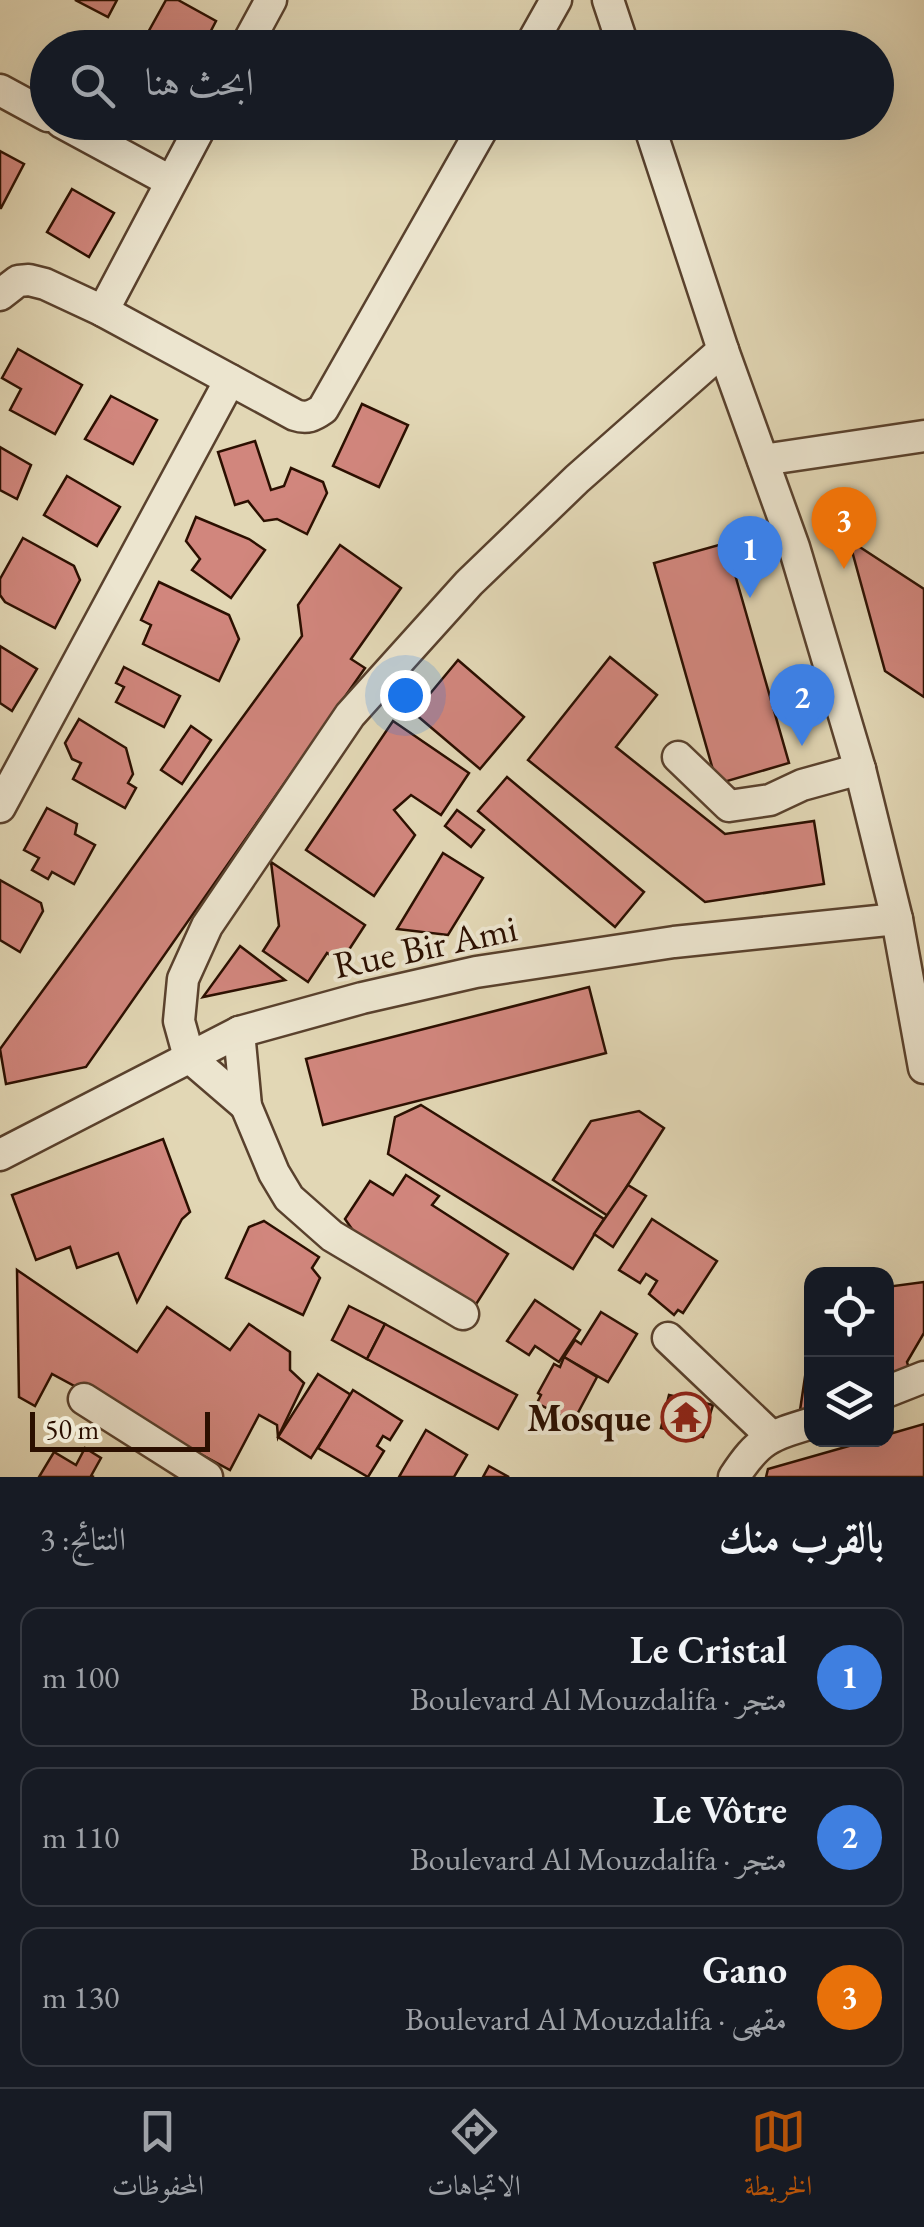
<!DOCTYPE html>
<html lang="ar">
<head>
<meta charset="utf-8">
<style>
  :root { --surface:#171b24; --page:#242831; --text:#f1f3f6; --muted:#9ea1a6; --line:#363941; --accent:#b45309 }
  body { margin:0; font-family:"EB Garamond",Amiri,serif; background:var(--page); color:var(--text); direction:rtl }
  .controls { position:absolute; right:30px; bottom:30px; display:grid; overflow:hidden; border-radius:20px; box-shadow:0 10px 40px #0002 }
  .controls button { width:90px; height:90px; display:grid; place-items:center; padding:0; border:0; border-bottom:2px solid var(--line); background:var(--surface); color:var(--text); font:50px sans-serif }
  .scale { position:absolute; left:30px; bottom:25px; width:180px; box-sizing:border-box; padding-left:10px; border:5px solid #2b0f00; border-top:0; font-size:28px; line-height:35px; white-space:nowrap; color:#2b0f00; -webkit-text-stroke:8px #ece5cf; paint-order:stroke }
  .you { position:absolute; left:405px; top:695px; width:35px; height:35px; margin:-25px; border:8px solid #fff; border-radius:50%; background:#1a73e8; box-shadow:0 0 0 15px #1a73e833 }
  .badge { display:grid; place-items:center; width:65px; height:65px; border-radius:50%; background:var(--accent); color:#fff; font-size:32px; font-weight:700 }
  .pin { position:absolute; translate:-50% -82px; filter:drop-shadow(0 2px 5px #0008) }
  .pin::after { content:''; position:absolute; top:52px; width:35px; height:30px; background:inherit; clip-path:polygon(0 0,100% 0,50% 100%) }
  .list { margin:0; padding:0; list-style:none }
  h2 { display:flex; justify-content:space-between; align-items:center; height:130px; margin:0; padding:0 40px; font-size:42px }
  h2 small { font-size:32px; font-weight:400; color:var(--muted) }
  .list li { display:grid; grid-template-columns:65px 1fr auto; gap:30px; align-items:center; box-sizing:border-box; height:140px; margin:0 20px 20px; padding:0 20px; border:2px solid var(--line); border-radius:20px }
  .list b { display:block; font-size:38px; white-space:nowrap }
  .list p { margin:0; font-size:32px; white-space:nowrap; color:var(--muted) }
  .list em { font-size:32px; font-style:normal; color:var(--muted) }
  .icon { flex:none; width:55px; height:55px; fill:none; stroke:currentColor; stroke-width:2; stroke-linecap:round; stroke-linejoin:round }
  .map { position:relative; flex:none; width:924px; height:1477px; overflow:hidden; direction:ltr }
  .search { position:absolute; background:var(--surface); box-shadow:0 10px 40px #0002; left:30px; right:30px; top:30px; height:110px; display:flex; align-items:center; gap:25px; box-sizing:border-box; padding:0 35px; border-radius:55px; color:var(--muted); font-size:38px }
  .sheet { height:610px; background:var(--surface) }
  nav { display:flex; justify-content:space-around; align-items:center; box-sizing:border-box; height:140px; border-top:2px solid var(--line); background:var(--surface); font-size:28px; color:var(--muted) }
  nav a { display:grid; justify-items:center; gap:5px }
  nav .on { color:var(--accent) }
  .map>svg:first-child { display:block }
  .building { fill:#d1867d; stroke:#2b0f00; stroke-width:2.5 }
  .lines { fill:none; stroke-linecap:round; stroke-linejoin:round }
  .minor-casing { stroke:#59412d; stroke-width:35 }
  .minor { stroke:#ece5cf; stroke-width:30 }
  .labels { text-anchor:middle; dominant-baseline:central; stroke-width:8; stroke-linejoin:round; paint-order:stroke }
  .street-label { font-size:38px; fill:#2b0f00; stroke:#ece5cf }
  .poi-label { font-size:38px; font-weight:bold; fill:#2b0f00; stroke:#ece5cf; text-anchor:end }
</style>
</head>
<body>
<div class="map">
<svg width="924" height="1477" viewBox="0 0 924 1477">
  <rect width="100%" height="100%" fill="#e2d7b5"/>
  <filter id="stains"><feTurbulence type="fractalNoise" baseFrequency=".002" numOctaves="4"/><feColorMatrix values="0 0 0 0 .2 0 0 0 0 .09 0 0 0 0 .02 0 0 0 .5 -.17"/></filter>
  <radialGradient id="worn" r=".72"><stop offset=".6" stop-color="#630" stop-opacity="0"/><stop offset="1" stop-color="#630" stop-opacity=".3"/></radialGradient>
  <g class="building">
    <path d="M75,0H117L108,17Z"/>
    <path d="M166,0H178L216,21L202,48H167L146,36Z"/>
    <path d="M0,151L24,164L1,208H0Z"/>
    <path d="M72,189L114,213L89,257L47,232Z"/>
    <path d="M18,349L82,385L55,434L10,410L21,389L2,378Z"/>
    <path d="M111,396L157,420L133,464L85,439Z"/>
    <path d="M362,404L408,425L379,487L333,466Z"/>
    <path d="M255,441L271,490L284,486L291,468L323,482L327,493L307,534L277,519L264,521L248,501L235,505L218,452Z"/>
    <path d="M0,447L31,465L17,499L0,490Z"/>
    <path d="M67,476L120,507L97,546L44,515Z"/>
    <path d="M196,517L249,539L265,550L231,598L192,570L200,559L186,541Z"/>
    <path d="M23,538L74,566L80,580L55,628L5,602L0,595V579Z"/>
    <path d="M849,540L924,589V697L885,671Z"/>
    <path d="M726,543L789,763L717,784L654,563Z"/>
    <path d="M340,545L401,588L351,659L365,668L86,1067L6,1084L0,1049L302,636L298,605Z"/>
    <path d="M159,582L229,615L239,639L219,681L143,644L151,625L141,620Z"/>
    <path d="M0,646L37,669L12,711L0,703Z"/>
    <path d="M610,657L657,695L616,747L725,834L814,821L824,884L705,902L528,760Z"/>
    <path d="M458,660L524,717L480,769L414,713Z"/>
    <path d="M124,667L180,696L164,727L116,702L124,687L116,683Z"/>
    <path d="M79,719L126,748L133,774L128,783L136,788L125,808L73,779L81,763L72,759L65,743Z"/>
    <path d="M393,721L469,773L441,815L411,795L394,810L415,835L374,896L306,850Z"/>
    <path d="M191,726L211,740L182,784L161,770Z"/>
    <path d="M507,777L644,892L615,927L478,811Z"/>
    <path d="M47,808L77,824L75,834L95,845L74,884L52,872L48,879L32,870L39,858L24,850Z"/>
    <path d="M457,810L484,830L471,847L445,826Z"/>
    <path d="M443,853L483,878L448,935L397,929Z"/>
    <path d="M271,862L365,925L341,962L327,953L308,982L263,951L279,926Z"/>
    <path d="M0,880L41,903L43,911L20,952L0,940Z"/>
    <path d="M240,946L285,980L203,997Z"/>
    <path d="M589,987L606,1053L323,1125L306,1059Z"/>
    <path d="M421,1105L604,1219L573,1269L388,1154L395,1117Z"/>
    <path d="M639,1111L664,1128L608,1216L553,1180L591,1121Z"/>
    <path d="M163,1139L190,1212L182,1219L137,1302L118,1253L77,1268L70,1247L36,1260L12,1195Z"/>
    <path d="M406,1175L439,1196L432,1205L508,1254L473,1309L354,1232L345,1219L370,1181L393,1195Z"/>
    <path d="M628,1185L646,1196L613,1247L594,1234Z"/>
    <path d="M652,1219L717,1261L683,1313L678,1310L674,1315L649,1294L657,1281L646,1274L640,1283L619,1270Z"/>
    <path d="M264,1221L319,1257L312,1268L320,1278L303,1315L226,1278L249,1227Z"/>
    <path d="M17,1270L137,1352L167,1307L230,1350L249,1324L290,1352V1370L304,1383L278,1437L277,1425L259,1415L230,1470L52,1374L35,1406L19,1397Z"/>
    <path d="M924,1282V1333L907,1362L911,1375L886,1384V1287Z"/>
    <path d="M535,1300L580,1330L559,1362L535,1346L529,1355L507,1341Z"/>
    <path d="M349,1306L385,1324L367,1359L332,1340Z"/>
    <path d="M601,1312L637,1334L608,1382L564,1357L575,1340L581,1344Z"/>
    <path d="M385,1324L517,1395L498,1429L367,1359Z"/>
    <path d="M812,1349V1412L799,1417L809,1350Z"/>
    <path d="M564,1357L597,1377L573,1422L537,1403L541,1395L538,1393L554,1364L560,1367Z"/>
    <path d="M318,1374L351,1395L311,1458L278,1437Z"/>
    <path d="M353,1390L402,1421L390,1440L383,1436L377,1446L384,1451L368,1477L318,1448Z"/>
    <path d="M669,1395L713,1405L703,1437L661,1428Z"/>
    <path d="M924,1424V1477H766L768,1469L870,1440H886V1435Z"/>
    <path d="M426,1430L467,1455L454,1477H399Z"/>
    <path d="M85,1448L101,1458L91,1476L94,1477H39L54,1452L76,1465Z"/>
    <path d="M489,1466L509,1477H483Z"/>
  </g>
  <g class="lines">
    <g class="minor-casing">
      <g id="minor">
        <path d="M608,0L624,48"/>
        <path d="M245,48L271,0"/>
        <path d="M529,48L556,0"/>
        <path d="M0,90L48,116"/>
        <path d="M61,122L170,181"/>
        <path d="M648,122L723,350L794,547L860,769L897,919L924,1068"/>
        <path d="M0,295L18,281L29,280L45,284L103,311L295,415C307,419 313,416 323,409L486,122"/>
        <path d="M103,311L203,122"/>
        <path d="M763,460L924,436"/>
        <path d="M678,757L729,806L770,800L802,785L860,769"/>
        <path d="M0,807L230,380"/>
        <path d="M239,1032L246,1106L274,1173L289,1198L332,1236L463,1314"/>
        <path d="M246,1106L189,1057L179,1021L183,979L207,926L350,715L469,583L577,479L723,350"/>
        <path d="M0,1155L239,1032L362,998L476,972L674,942L897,919"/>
        <path d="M668,1338L770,1435"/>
        <path d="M886,1392L924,1377"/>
        <path d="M84,1399L207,1477"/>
        <path d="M734,1477C759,1439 769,1436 812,1423"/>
      </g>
    </g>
    <use href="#minor" class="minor"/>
  </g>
  <defs>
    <g id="temple-ring" transform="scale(2.5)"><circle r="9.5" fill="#ece5cf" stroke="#8f2418" stroke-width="1.5"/><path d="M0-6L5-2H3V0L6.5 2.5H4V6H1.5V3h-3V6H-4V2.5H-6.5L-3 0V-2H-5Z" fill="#8f2418"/></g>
  </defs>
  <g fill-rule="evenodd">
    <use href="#temple-ring" x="686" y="1417"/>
  </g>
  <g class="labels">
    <g class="street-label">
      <text transform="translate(425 946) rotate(-12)">Rue Bir Ami</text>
    </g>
    <g class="poi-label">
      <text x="651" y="1417">Mosque</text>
    </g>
  </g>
  <rect width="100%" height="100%" filter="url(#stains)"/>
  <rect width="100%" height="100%" fill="url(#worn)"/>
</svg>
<div class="controls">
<button><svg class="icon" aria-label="locate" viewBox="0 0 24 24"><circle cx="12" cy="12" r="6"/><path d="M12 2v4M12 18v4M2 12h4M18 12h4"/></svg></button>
<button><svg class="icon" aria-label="layers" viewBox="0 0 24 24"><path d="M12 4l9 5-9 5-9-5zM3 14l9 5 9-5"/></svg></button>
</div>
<div class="scale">50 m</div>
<div class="you"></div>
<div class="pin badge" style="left:750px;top:598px;background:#3f7fe0">1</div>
<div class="pin badge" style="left:802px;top:746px;background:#3f7fe0">2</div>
<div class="pin badge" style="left:844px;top:569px;background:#e8710a">3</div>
<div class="search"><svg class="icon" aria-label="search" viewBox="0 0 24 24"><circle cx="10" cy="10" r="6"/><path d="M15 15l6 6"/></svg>ابحث هنا</div>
</div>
<section class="sheet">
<h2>بالقرب منك<small>النتائج: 3</small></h2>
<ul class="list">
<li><span class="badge" style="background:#3f7fe0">1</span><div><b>Le Cristal</b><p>متجر · Boulevard Al Mouzdalifa</p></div><em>100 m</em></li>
<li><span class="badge" style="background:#3f7fe0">2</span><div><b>Le Vôtre</b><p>متجر · Boulevard Al Mouzdalifa</p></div><em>110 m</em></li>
<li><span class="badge" style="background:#e8710a">3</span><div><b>Gano</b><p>مقهى · Boulevard Al Mouzdalifa</p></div><em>130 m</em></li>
</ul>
</section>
<nav>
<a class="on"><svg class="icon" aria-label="map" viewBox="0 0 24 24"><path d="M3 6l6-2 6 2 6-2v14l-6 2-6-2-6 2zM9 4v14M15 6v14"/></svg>الخريطة</a>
<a><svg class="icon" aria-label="directions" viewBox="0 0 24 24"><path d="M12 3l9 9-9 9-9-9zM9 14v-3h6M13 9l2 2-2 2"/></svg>الاتجاهات</a>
<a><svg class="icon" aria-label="saved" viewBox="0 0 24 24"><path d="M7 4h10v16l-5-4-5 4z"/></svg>المحفوظات</a>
</nav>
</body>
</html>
